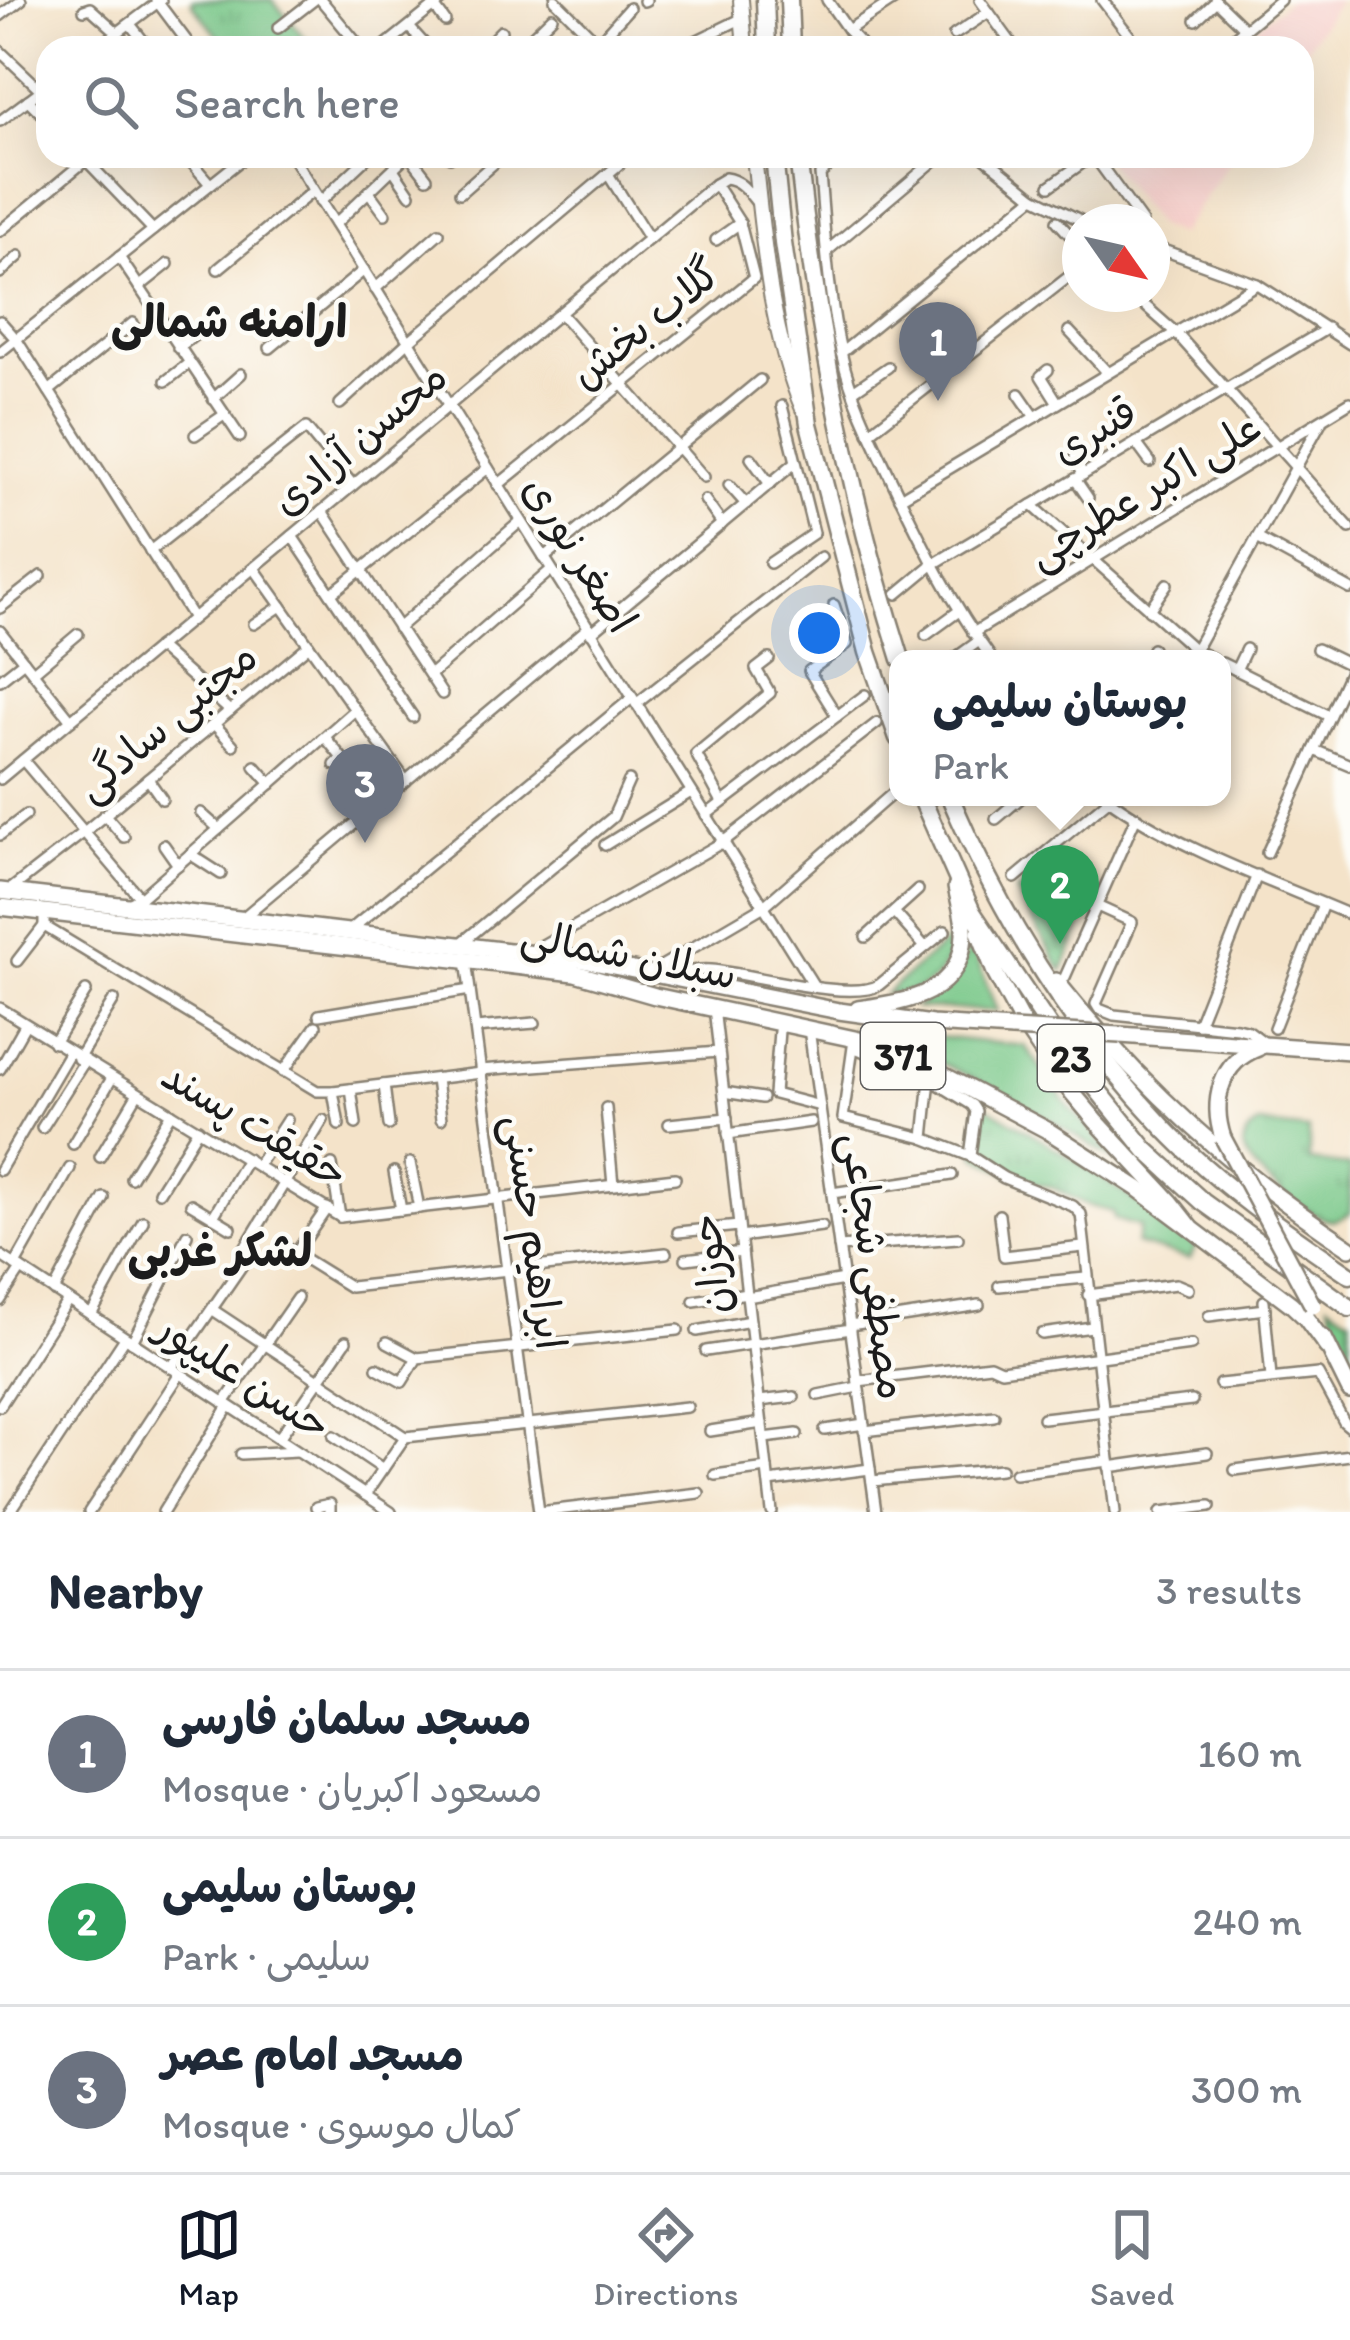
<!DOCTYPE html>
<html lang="en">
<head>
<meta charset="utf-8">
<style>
  :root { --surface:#fff; --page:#f2f2f3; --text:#1f2937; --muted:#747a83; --line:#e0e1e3; --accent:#111827 }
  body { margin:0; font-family:Itim,"Playpen Sans Arabic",sans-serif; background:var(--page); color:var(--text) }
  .compass { position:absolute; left:1062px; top:204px; width:108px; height:108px; border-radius:50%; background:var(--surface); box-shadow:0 12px 48px #0002; rotate:124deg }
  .you { position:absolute; left:819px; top:633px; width:42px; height:42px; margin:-30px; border:9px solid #fff; border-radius:50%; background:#1a73e8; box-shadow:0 0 0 18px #1a73e833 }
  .badge { display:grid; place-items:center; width:78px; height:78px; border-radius:50%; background:var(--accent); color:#fff; font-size:39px; font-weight:700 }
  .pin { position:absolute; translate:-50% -99px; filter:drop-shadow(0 3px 6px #0008) }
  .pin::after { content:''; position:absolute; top:63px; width:42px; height:36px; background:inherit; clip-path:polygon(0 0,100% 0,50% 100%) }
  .popup { position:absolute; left:889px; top:650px; width:342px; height:156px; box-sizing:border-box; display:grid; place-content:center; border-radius:24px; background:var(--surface); filter:drop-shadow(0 3px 9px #0005); font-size:39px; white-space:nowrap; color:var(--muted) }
  .popup b { font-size:45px; color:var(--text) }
  .popup::after { content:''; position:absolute; left:50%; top:100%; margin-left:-24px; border:24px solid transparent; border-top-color:var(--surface) }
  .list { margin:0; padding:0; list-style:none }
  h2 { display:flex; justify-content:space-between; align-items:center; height:156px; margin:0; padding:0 48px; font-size:51px }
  h2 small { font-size:39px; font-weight:400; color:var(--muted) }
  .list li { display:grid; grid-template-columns:78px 1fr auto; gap:36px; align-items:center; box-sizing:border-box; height:168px; padding:0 48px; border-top:3px solid var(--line) }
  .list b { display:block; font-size:45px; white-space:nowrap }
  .list p { margin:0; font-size:39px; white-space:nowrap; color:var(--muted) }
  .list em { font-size:39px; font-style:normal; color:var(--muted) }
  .icon { flex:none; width:66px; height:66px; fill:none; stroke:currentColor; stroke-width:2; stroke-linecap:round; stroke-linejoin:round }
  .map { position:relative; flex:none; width:1350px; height:1512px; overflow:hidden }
  .search { position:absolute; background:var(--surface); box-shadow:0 12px 48px #0002; left:36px; right:36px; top:36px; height:132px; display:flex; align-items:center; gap:30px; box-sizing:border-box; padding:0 42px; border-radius:36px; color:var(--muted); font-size:45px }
  .sheet { height:660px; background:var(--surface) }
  nav { display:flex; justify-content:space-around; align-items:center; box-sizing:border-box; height:168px; border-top:3px solid var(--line); background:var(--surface); font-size:33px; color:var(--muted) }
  nav a { display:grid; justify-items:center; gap:6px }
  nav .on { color:var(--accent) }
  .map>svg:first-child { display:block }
  .built { fill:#f7d0cc }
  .green { fill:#78c788; stroke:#4a7252; stroke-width:3 }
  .park { fill:url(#park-tufts); stroke:#4a7252; stroke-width:3 }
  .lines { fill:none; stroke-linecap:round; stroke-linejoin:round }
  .street-casing { stroke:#888072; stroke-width:14 }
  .secondary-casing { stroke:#888072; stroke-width:18 }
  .primary-casing { stroke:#888072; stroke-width:20 }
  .highway-casing { stroke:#888072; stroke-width:21 }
  .street { stroke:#fff; stroke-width:9 }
  .secondary { stroke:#fff; stroke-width:14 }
  .primary { stroke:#fff; stroke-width:15 }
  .highway { stroke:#fff; stroke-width:16 }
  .primary-bridge-casing { stroke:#888072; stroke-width:20; stroke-linecap:butt }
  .primary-bridge { stroke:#fff; stroke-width:15 }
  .labels { text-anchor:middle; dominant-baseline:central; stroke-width:9; stroke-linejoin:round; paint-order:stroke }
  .shield { fill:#fdfcf7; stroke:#605f5e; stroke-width:3 }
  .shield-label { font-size:39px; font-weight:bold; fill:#1c1c1c }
  .street-label { font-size:42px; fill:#1c1c1c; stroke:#fdfcf7 }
  .neighbourhood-label { font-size:45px; font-weight:bold; fill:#1c1c1c; stroke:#fdfcf7 }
</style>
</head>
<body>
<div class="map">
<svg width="1350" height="1512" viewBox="0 0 1350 1512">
  <defs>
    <pattern id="park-tufts" width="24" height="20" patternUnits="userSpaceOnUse" patternTransform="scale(3)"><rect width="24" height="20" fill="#78c788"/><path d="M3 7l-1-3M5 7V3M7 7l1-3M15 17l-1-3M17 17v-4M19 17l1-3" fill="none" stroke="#67aa75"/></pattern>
  </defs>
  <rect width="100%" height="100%" fill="#fdfcf7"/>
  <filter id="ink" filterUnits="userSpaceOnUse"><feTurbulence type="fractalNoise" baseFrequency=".00833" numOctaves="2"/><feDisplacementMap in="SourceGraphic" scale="24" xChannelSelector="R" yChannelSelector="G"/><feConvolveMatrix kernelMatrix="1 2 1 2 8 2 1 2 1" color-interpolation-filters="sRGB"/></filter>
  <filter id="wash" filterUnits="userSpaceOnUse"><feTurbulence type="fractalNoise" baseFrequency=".004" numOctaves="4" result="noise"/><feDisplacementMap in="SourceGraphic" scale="48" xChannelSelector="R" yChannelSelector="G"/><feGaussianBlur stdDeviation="2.7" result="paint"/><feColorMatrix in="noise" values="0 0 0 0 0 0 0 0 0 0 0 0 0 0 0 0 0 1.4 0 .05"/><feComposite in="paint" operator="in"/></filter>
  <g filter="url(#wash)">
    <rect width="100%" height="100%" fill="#f4e3c9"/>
    <g class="built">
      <path d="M1289,0H1339L1302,54V48H1232Z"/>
      <path d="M1233,156L1179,235L1157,226L1104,157Z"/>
    </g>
    <g class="green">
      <path d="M955,934C948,975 928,995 885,994Z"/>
      <path d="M969,938L997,1011L913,1008C940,995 968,971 969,938Z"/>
      <path d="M850,1028L1025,1046L1066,1103L1119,1163C1035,1107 946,1059 850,1028Z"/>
    </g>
    <g class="park">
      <path d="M192,0H272L314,48H228L192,4Z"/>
      <path d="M1018,889L1085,917L1062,971L1016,892Z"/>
      <path d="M981,1103C1055,1146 1129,1193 1196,1246L1190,1259L1136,1244L1140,1227L1114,1219L1113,1212L1090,1206L1053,1188L1010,1175L975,1155Z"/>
      <path d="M1259,1124L1309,1130V1161L1350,1166V1213C1346,1215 1337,1220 1332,1220C1313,1221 1243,1167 1243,1147C1243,1136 1252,1129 1259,1124Z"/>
      <path d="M1329,1304L1350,1317V1361Z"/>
    </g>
  </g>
  <g filter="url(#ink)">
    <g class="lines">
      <g class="street-casing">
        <g id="street">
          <path d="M156,0L192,48"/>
          <path d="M321,0L361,48"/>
          <path d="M555,0L603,48"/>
          <path d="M827,0L848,30L864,48"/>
          <path d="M980,0L1015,48"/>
          <path d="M1102,0L1139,48"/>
          <path d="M1215,0L1245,29"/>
          <path d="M644,1L646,0"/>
          <path d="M434,6L445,21"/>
          <path d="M84,10L90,8L118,33"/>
          <path d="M0,16L21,0"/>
          <path d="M1196,20L1216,1"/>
          <path d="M130,24L149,48"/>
          <path d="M409,27L428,48"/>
          <path d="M278,28L314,0"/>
          <path d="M848,30L894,0"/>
          <path d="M954,35L989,12"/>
          <path d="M598,43L629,8"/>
          <path d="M1183,45L1186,48"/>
          <path d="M97,48L161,0"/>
          <path d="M382,48L442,0"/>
          <path d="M484,48L501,31"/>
          <path d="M520,48L552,17"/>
          <path d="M681,48L743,18"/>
          <path d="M1222,48L1280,0"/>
          <path d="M0,51L41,90"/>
          <path d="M28,100L48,120"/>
          <path d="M0,121L48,85"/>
          <path d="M82,156L153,230"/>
          <path d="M186,156L210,184"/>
          <path d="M292,156L814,986"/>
          <path d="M410,156L427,178"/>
          <path d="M450,156V157"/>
          <path d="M841,156L820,174C825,234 828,297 842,356C852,400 874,442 893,483C924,547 950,601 992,659"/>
          <path d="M983,156L1034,197L1084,222"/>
          <path d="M1094,156L1142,222"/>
          <path d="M393,169L410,194"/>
          <path d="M608,174L649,239"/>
          <path d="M1050,186L1092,156"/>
          <path d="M369,192L385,214"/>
          <path d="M460,193L502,156"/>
          <path d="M320,202L369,156"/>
          <path d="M1057,221L1080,246"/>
          <path d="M335,224L406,156"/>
          <path d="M0,231L86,160"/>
          <path d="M716,240L740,223"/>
          <path d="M1152,246L1257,284L1350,344"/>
          <path d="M827,251L940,156"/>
          <path d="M119,257L240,437"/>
          <path d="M218,269L313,191"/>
          <path d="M0,273L19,256"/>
          <path d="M139,287L168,264"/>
          <path d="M375,289L439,233"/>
          <path d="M1132,294L1176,333L1350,528"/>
          <path d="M560,313L704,477"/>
          <path d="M0,321L16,339L193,618"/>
          <path d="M1069,331L1108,373"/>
          <path d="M178,348L208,325"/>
          <path d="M270,348L364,270"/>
          <path d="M0,352L246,156"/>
          <path d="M841,353L1034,197"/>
          <path d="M1048,370L1041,376L1058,403"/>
          <path d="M166,381L188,364"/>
          <path d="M49,391L133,323"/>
          <path d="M853,391L888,367"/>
          <path d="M1019,394L1035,417"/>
          <path d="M213,399L241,374"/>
          <path d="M340,404L408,342L629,156"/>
          <path d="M869,433L1080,268"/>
          <path d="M195,435L224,415"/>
          <path d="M1136,443L1150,462"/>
          <path d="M1075,457L1083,475"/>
          <path d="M751,458L770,484"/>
          <path d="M1075,479L1088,498"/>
          <path d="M498,485L754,278L740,223L715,184"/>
          <path d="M729,485L746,504"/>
          <path d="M900,498L1257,284"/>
          <path d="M705,500L722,524"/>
          <path d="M1032,505L1195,650L1213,659"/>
          <path d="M322,511L442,694"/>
          <path d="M292,536L413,717"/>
          <path d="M1257,538L1350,589"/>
          <path d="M150,551L306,428L353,485"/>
          <path d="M544,558L760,380"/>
          <path d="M770,563L814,533L782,406"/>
          <path d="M254,568L406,781"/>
          <path d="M331,594L488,468"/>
          <path d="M897,594L932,565L1328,328"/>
          <path d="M834,605L847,644L809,671L837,716"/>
          <path d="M0,608L41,576"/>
          <path d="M1149,610L1167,584"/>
          <path d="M254,624L281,606"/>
          <path d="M398,628L521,521"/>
          <path d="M0,631L71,720"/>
          <path d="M591,633L796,462"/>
          <path d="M973,633L1350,402"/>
          <path d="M926,635L959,611"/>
          <path d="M158,647L230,711"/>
          <path d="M1152,649L1150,656L1152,659"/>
          <path d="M1317,649L1350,665"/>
          <path d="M954,659L979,641"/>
          <path d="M1190,659L1321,422"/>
          <path d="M1222,663L1329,716"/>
          <path d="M1236,670L1246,649"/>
          <path d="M33,672L78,634"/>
          <path d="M430,675L551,570"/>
          <path d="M0,680L24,661"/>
          <path d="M636,704L821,557"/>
          <path d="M214,724L233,745"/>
          <path d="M325,737L342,758L335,765"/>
          <path d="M1314,750L1350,765"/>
          <path d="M23,760L140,898"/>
          <path d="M255,766L271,784"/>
          <path d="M0,779L715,184L725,178C741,180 748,192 757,203"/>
          <path d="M148,779L162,799"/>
          <path d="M1106,797C1175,848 1271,881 1350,915"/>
          <path d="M722,802L696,754L770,693L756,669L769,659"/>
          <path d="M201,813L219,829"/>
          <path d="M105,815L124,837"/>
          <path d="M706,815L865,695"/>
          <path d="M996,819L1022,797"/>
          <path d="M0,835L26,815"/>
          <path d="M164,845L178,865"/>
          <path d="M605,845L691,792"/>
          <path d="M1267,853L1350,671"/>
          <path d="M190,854L221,874"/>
          <path d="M1015,878L1112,797"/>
          <path d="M7,892L83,833L309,645"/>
          <path d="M127,905L140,898L355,710"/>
          <path d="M1097,906L1132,922L1096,1004L1099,1009L1114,1015L1237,1028L1249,1031L1265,1043"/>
          <path d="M44,912V926L317,1091H333L481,1073"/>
          <path d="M894,912L925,947"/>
          <path d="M240,920L588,628"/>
          <path d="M349,931L632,698"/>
          <path d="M866,937L918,890"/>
          <path d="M459,945L613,817L629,781"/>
          <path d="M532,951L723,842L877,723"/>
          <path d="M466,960L539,1512"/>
          <path d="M17,961L44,926"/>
          <path d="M653,971L764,906L892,794"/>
          <path d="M673,975C686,972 698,969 711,970C749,973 850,1002 879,985L945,931"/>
          <path d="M1065,977L1136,817"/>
          <path d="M0,1008L340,1217L675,1178"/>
          <path d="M714,1008L772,1512"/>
          <path d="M319,1015L470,990"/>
          <path d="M1198,1024L1257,875"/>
          <path d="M475,1028L535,1023"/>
          <path d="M1274,1028L1323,904"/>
          <path d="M809,1029L876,1512"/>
          <path d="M779,1031L774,1094L820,1106"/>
          <path d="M54,1043L86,991"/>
          <path d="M78,1059L114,1000"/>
          <path d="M0,1069L25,1025"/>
          <path d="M480,1070L719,1052"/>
          <path d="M283,1072L316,1026"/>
          <path d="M436,1079L441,1119"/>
          <path d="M384,1085L389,1125"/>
          <path d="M351,1089L356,1124"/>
          <path d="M333,1091L339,1125"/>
          <path d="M724,1092L762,1098"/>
          <path d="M606,1108L613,1185"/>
          <path d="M669,1124L727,1118"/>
          <path d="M42,1128L84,1062"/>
          <path d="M728,1134L811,1122"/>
          <path d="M924,1138L930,1079"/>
          <path d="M73,1144L112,1078"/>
          <path d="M970,1156L976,1111L972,1105L930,1079L853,1047L843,1118L924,1138L970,1156L1004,1178L1073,1206L1081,1214L1115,1512"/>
          <path d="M100,1157L138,1093"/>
          <path d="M410,1163L419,1208"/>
          <path d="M258,1165L287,1120"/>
          <path d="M332,1165L340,1217"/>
          <path d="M0,1170L69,1053"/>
          <path d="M394,1172L401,1210"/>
          <path d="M131,1178L171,1113"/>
          <path d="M159,1192L198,1129"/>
          <path d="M832,1193L952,1175"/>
          <path d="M191,1204L231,1228"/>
          <path d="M999,1215L1004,1256L1083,1247"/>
          <path d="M213,1217L247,1159"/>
          <path d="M678,1232L739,1226"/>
          <path d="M740,1237L822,1226"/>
          <path d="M284,1246L350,1287L666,1253"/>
          <path d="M839,1247L958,1238"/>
          <path d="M243,1251L323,1120"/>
          <path d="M296,1253L327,1208"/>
          <path d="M0,1255L391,1512"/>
          <path d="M686,1259L742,1252"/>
          <path d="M15,1265L70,1168"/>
          <path d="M999,1286L1086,1278"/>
          <path d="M54,1291L104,1198"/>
          <path d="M1088,1295L1176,1284L1188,1289"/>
          <path d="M747,1297L844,1280"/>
          <path d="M0,1301L21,1269"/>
          <path d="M694,1301L747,1293"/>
          <path d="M1264,1301L1271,1378"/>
          <path d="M213,1310L405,1437L687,1407"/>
          <path d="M91,1315L143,1221"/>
          <path d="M1209,1316L1265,1309"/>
          <path d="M850,1325L979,1305"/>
          <path d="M697,1331L750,1321"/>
          <path d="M1042,1334L1092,1327"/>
          <path d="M132,1342L187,1235"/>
          <path d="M387,1342L417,1358"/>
          <path d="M706,1351L851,1329"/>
          <path d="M171,1368L245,1261"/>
          <path d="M377,1368L402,1382L417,1358L678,1330"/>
          <path d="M858,1381L990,1365L1001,1370L1191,1345"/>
          <path d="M1220,1384L1318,1374L1344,1422L1350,1427"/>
          <path d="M818,1395L858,1387"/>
          <path d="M759,1401L794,1397"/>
          <path d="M224,1403L297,1298"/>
          <path d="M0,1406L68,1300"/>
          <path d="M1043,1418L1192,1401"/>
          <path d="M825,1430L864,1424"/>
          <path d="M710,1431L762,1423"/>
          <path d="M864,1431L994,1416"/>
          <path d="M334,1436L383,1469"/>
          <path d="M279,1438L346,1341"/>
          <path d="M764,1438L797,1434"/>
          <path d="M241,1454L297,1451"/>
          <path d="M1109,1467L1207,1453"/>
          <path d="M1235,1470L1350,1455"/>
          <path d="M1015,1473L1109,1461"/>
          <path d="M715,1475L767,1468"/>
          <path d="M872,1481L1001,1469"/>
          <path d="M769,1482L870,1469"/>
          <path d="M365,1495L405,1437"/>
          <path d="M316,1507L330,1504V1512"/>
          <path d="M10,1512L125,1338"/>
          <path d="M89,1512L180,1374"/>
          <path d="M163,1512L229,1406"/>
          <path d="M539,1512L699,1493"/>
          <path d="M1161,1512L1210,1506"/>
        </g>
      </g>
      <g class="secondary-casing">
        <g id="secondary">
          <path d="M741,0L745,48"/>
          <path d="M754,156C763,240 770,331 803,409"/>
        </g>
      </g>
      <g class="primary-casing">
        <g id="primary">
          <path d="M0,891L578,959L839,1011L932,1024L1012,1029"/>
          <path d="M0,907L575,973L655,996L864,1041L913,1059L1047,1130L1137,1188L1192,1229"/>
          <path d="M979,932L996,975L1021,1021L1059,1077L1096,1121L1170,1201L1192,1229L1291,1304L1305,1317L1327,1347"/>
          <path d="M1056,981C1143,1089 1234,1171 1350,1248"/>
          <path d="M858,1009C905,1002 962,995 964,934C965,919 959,902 956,887"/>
          <path d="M1120,1035L1350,1051"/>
          <path d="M1223,1138C1211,1102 1220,1062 1258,1048"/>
          <path d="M1324,1338L1350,1391"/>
        </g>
      </g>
      <g class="highway-casing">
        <g id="highway">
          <path d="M765,0L767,48"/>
          <path d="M789,0L791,48"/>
          <path d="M774,156L783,243L809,424L868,652L898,738"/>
          <path d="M798,156C816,326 849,495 901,659"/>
          <path d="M921,797L972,912L1063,1047L1146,1150L1203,1202L1350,1308"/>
          <path d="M950,797C1002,918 1072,1031 1163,1127C1217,1184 1285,1231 1350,1275"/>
        </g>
      </g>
      <use href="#street" class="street"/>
      <use href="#secondary" class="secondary"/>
      <use href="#primary" class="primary"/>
      <use href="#highway" class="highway"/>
      <g class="primary-bridge-casing">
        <g id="primary-bridge">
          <path d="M1012,1029L1120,1035"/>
          <path d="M1223,1138L1313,1306"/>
        </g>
      </g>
      <use href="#primary-bridge" class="primary-bridge"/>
    </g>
  </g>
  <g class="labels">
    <g class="shield">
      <rect x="861" y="1023" width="84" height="66" rx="9"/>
      <rect x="1038" y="1025" width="66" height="66" rx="9"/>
    </g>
    <g class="shield-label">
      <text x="903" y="1056">371</text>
      <text x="1071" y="1058">23</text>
    </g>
    <g class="street-label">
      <text transform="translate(645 323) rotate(-39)">گلاب بخش</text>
      <text transform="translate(1094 430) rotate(-31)">قنبری</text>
      <text transform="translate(359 438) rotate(-40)">محسن آزادی</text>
      <text transform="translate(1144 490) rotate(-31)">علی اکبر عطرچی</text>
      <text transform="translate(580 554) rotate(58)">اصغر نوری</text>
      <text transform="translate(166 721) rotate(-40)">مجتبی سادگی</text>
      <text transform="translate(629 954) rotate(11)">سبلان شمالی</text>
      <text transform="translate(255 1124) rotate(31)">حقیقت پسند</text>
      <text transform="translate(535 1232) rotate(82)">ابراهیم حسنی</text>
      <text transform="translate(710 1264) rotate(-97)">حوزان</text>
      <text transform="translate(875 1266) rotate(82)">مصطفی شجاعی</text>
      <text transform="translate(244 1376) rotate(33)">حسن علیپور</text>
    </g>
    <g class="neighbourhood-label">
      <text x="229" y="321">ارامنه شمالی</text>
      <text x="220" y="1250">لشکر غربی</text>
    </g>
  </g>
</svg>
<svg class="compass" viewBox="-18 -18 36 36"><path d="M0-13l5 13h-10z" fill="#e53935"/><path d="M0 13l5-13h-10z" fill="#747a83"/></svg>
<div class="you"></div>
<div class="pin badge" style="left:938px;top:401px;background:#6b7280">1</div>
<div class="pin badge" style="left:1060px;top:944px;background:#2e9e5b">2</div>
<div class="popup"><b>بوستان سلیمی</b>Park</div>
<div class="pin badge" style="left:365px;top:843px;background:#6b7280">3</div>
<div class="search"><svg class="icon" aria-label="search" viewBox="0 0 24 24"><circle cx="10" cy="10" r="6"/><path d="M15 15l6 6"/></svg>Search here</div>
</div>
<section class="sheet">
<h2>Nearby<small>3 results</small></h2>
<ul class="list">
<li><span class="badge" style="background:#6b7280">1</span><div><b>مسجد سلمان فارسی</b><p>Mosque · مسعود اکبریان</p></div><em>160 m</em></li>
<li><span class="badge" style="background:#2e9e5b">2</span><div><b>بوستان سلیمی</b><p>Park · سلیمی</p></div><em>240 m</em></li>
<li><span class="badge" style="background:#6b7280">3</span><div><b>مسجد امام عصر</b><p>Mosque · کمال موسوی</p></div><em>300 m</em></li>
</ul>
</section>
<nav>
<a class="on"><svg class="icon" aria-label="map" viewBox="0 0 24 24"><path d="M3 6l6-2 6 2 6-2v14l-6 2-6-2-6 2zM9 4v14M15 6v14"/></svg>Map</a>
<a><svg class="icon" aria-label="directions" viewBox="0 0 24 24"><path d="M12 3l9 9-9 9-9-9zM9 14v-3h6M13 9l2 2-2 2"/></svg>Directions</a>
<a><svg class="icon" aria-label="saved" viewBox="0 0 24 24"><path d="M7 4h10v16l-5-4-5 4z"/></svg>Saved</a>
</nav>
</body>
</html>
